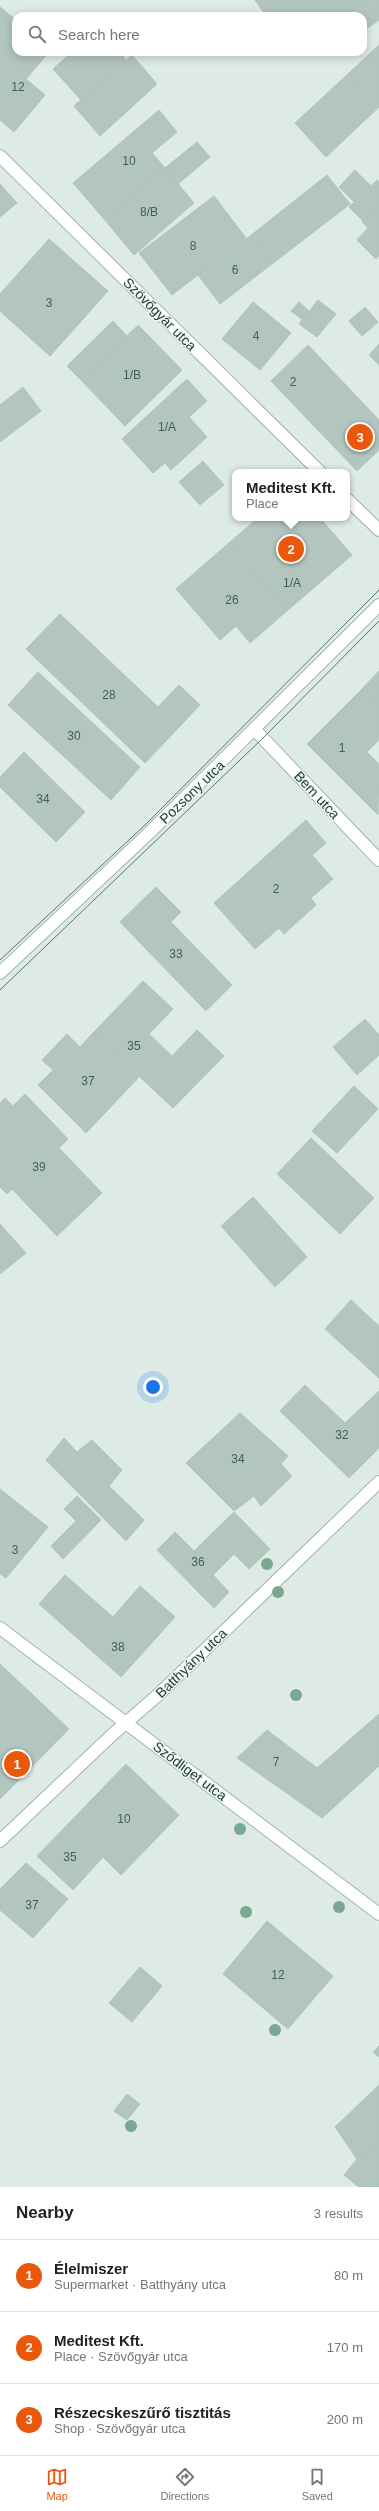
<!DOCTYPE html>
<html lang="en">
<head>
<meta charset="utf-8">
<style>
  :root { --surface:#fff; --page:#f6f6f6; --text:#222; --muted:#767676; --line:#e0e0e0; --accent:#ea580c }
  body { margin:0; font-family:Helvetica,sans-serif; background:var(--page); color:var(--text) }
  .you { position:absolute; left:153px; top:1387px; width:14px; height:14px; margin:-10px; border:3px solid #fff; border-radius:50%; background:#1a73e8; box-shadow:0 0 0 6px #1a73e833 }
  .badge { display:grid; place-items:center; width:26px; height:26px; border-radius:50%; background:var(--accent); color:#fff; font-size:13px; font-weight:700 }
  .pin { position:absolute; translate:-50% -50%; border:2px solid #fff; box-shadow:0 1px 4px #0006 }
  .popup { position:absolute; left:232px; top:469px; width:118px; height:52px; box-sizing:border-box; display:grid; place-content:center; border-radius:8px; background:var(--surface); filter:drop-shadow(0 1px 3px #0005); font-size:13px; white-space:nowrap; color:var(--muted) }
  .popup b { font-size:15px; color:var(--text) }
  .popup::after { content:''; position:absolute; left:50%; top:100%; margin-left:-8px; border:8px solid transparent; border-top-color:var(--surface) }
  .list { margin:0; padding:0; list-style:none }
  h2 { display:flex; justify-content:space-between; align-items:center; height:52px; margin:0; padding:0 16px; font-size:17px }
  h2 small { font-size:13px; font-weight:400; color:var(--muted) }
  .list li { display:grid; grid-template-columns:26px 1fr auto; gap:12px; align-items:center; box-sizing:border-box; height:72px; padding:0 16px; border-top:1px solid var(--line) }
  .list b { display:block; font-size:15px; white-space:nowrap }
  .list p { margin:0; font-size:13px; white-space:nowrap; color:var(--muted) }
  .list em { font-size:13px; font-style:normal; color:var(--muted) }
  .icon { flex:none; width:22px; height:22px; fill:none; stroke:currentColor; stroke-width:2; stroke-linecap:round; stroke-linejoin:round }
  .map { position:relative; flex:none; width:379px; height:2187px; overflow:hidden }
  .search { position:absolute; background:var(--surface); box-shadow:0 2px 10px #0003; left:12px; right:12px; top:12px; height:44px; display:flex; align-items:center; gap:10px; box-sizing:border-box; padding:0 14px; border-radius:12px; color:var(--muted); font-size:15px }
  .sheet { height:268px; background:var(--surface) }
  nav { display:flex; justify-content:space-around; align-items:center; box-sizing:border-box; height:56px; border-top:1px solid var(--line); background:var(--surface); font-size:11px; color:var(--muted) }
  nav a { display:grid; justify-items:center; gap:2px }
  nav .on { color:var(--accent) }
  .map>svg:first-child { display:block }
  .building { fill:#b3c5bf; stroke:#b0c3bd }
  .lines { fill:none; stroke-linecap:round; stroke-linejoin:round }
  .street-casing { stroke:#a1b2ad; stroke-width:14 }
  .secondary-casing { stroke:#9db6af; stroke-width:14 }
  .street { stroke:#fff; stroke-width:12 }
  .secondary { stroke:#fff; stroke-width:12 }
  .tram { stroke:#597670; stroke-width:1 }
  .tree { fill:#7aa790 }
  .labels { text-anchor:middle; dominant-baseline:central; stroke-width:3; stroke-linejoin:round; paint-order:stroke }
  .number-label { font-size:12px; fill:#445d58 }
  .street-label { font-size:14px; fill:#1f3a35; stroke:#eef7f3 }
</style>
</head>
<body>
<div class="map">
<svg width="379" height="2187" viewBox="0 0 379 2187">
  <rect width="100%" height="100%" fill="#deeae5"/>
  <g class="building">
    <path d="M255,0H379V20L363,31V16H266Z"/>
    <path d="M0,7L16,20V29L0,49Z"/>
    <path d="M16,29V52H49L26,79L45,95L14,132L0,120V49Z"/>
    <path d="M379,45V106L349,73Z"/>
    <path d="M72,52H120L126,60L81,100L53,69Z"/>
    <path d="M132,55L157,84L100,136L74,106Z"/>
    <path d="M349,73L379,107L326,157L295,123Z"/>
    <path d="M159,110L177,132L152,153L165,168L105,220L73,183Z"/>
    <path d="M197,142L210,157L178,184L165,168Z"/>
    <path d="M165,168L194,203L134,255L105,220Z"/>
    <path d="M355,170L371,186L354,202L339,187Z"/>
    <path d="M327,175L350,204L272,264L250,236Z"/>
    <path d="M377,180L379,182V205L363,221L349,207Z"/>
    <path d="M0,184L17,203L0,217Z"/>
    <path d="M214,196L246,238L172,295L139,253Z"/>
    <path d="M379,205V239L362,222Z"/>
    <path d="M368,228L379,239V256L376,259L357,240Z"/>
    <path d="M250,236L272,264L220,304L198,275Z"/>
    <path d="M49,239L108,291L50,356L0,311V294Z"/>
    <path d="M318,300L336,314L317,337L299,324Z"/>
    <path d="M253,302L291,333L260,370L222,339Z"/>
    <path d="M299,302L309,311L303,320L291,311Z"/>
    <path d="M365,307L378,322L362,336L349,321Z"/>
    <path d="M113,321L127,336L81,380L67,366Z"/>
    <path d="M138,325L182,370L125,426L81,380Z"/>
    <path d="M379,344V365L369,355Z"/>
    <path d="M308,345L379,420V450L357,471L271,381Z"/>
    <path d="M187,379L207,401L189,417L207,437L171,470L165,463L153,473L122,439Z"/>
    <path d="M23,387L41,411L0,442V405Z"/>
    <path d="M203,461L224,485L200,505L179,482Z"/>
    <path d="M258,518H320L352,555L288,610L230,542Z"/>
    <path d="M230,542L288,610L250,643L236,626L220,640L176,589Z"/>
    <path d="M60,614L158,707L179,685L200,705L145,763L26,649Z"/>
    <path d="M379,671V708L361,690Z"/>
    <path d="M38,672L140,767L111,800L8,705Z"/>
    <path d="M361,690L379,708V740L367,752L379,764L378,815L307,744Z"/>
    <path d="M24,752L85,812L56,842L0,787V777Z"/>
    <path d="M306,820L326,843L312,855L333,879L311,898L316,905L284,934L279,928L255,949L214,903Z"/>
    <path d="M156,887L181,912L171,922L232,985L206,1011L120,922Z"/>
    <path d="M143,981L173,1009L149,1034L172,1056L197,1030L224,1056L173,1108L93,1033Z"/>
    <path d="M365,1019L379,1035V1055L357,1075L333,1047Z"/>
    <path d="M93,1033L139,1077L86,1133L38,1085L53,1070L42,1060L67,1034L80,1047Z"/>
    <path d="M354,1086L378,1109L337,1153L312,1131Z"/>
    <path d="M25,1094L68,1139L59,1148L102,1193L57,1236L12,1189L7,1194L0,1187V1103L5,1098L13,1106Z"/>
    <path d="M311,1138L374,1198L340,1234L277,1174Z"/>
    <path d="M253,1197L307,1257L275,1287L221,1226Z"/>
    <path d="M0,1224L26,1253L0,1274Z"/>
    <path d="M351,1300L379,1326V1378L325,1329Z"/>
    <path d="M305,1385L345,1423L379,1391V1448L349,1478L280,1411Z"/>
    <path d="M240,1413L288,1456L281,1464L292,1476L261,1506L254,1496L234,1511L186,1463Z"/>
    <path d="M64,1438L77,1452L92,1440L122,1470L109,1486L144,1520L126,1541L46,1460Z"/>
    <path d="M0,1489L48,1527L6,1578L0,1574Z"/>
    <path d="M77,1496L101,1520L63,1559L51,1546L76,1521L64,1509Z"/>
    <path d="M234,1512L270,1549L249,1569L234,1554L213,1575L229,1592L214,1608L157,1550L175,1532L194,1551Z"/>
    <path d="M65,1575L113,1617L140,1586L175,1617L121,1677L39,1604Z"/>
    <path d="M0,1664L69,1729L0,1799Z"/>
    <path d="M379,1714V1766L322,1818L237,1758L267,1730L317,1768Z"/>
    <path d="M126,1764L179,1815L121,1875L69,1823Z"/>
    <path d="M69,1823L103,1857L73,1890L37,1856Z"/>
    <path d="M26,1863L68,1899L33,1938L0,1910V1889Z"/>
    <path d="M267,1921L333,1976L288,2029L223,1974Z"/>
    <path d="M140,1967L162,1986L132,2022L109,2003Z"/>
    <path d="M379,2046V2057L373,2052Z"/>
    <path d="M379,2085V2140L357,2159L335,2127Z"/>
    <path d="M127,2094L140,2104L127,2120L114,2111Z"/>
    <path d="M379,2140V2187H359L344,2175L357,2159Z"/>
  </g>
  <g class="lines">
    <g class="street-casing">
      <g id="street">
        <path d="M0,156L320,472"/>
        <path d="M347,499L379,530"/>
        <path d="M255,730L379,860"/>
        <path d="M0,1841L113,1734L158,1695L379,1482"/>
      </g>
    </g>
    <g class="secondary-casing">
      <g id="secondary">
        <path d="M0,973L148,834L379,605"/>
        <path d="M0,1628L379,1914"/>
      </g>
    </g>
    <use href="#street" class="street"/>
    <use href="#secondary" class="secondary"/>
    <g class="tram">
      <path d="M0,960L145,825L379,590"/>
      <path d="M0,990L263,738L379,621"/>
    </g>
  </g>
  <g class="tree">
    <circle cx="267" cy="1564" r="6"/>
    <circle cx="278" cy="1592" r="6"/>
    <circle cx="296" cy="1695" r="6"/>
    <circle cx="240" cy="1829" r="6"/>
    <circle cx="339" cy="1907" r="6"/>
    <circle cx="246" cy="1912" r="6"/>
    <circle cx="275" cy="2030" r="6"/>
    <circle cx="131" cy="2126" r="6"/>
  </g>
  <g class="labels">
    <g class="number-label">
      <text x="18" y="87">12</text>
      <text x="129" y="161">10</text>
      <text x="149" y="212">8/B</text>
      <text x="193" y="246">8</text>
      <text x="235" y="270">6</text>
      <text x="49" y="303">3</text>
      <text x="256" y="336">4</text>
      <text x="132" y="375">1/B</text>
      <text x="293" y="382">2</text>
      <text x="167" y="427">1/A</text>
      <text x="292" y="583">1/A</text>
      <text x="232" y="600">26</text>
      <text x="109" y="695">28</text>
      <text x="74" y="736">30</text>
      <text x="342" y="748">1</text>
      <text x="43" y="799">34</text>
      <text x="276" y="889">2</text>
      <text x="176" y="954">33</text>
      <text x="134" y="1046">35</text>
      <text x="88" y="1081">37</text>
      <text x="39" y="1167">39</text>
      <text x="342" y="1435">32</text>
      <text x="238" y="1459">34</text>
      <text x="15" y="1550">3</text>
      <text x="198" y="1562">36</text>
      <text x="118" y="1647">38</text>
      <text x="276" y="1762">7</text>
      <text x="124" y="1819">10</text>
      <text x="70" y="1857">35</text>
      <text x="32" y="1905">37</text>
      <text x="278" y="1975">12</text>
    </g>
    <g class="street-label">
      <text transform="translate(160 314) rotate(45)">Szövőgyár utca</text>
      <text transform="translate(192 792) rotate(-44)">Pozsony utca</text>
      <text transform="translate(317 795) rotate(47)">Bem utca</text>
      <text transform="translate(191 1663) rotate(-44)">Batthyány utca</text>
      <text transform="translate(190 1771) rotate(37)">Sződliget utca</text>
    </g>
  </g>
</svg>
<div class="you"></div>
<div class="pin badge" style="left:17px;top:1764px">1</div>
<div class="pin badge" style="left:291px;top:549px">2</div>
<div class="popup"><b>Meditest Kft.</b>Place</div>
<div class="pin badge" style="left:360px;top:437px">3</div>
<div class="search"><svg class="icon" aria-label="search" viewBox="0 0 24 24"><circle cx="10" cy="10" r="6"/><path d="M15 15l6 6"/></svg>Search here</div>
</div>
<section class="sheet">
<h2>Nearby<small>3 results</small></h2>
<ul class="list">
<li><span class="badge">1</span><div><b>Élelmiszer</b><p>Supermarket · Batthyány utca</p></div><em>80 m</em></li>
<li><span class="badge">2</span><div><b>Meditest Kft.</b><p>Place · Szövőgyár utca</p></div><em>170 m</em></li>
<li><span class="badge">3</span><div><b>Részecskeszűrő tisztitás</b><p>Shop · Szövőgyár utca</p></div><em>200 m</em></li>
</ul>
</section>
<nav>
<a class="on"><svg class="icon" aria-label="map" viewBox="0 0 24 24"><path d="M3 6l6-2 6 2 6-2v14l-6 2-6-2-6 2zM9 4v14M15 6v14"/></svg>Map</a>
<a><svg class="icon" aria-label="directions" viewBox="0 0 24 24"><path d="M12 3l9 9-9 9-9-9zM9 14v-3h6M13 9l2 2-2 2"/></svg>Directions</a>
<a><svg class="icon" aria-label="saved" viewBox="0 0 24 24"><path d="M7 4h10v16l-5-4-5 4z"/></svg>Saved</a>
</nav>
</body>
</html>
